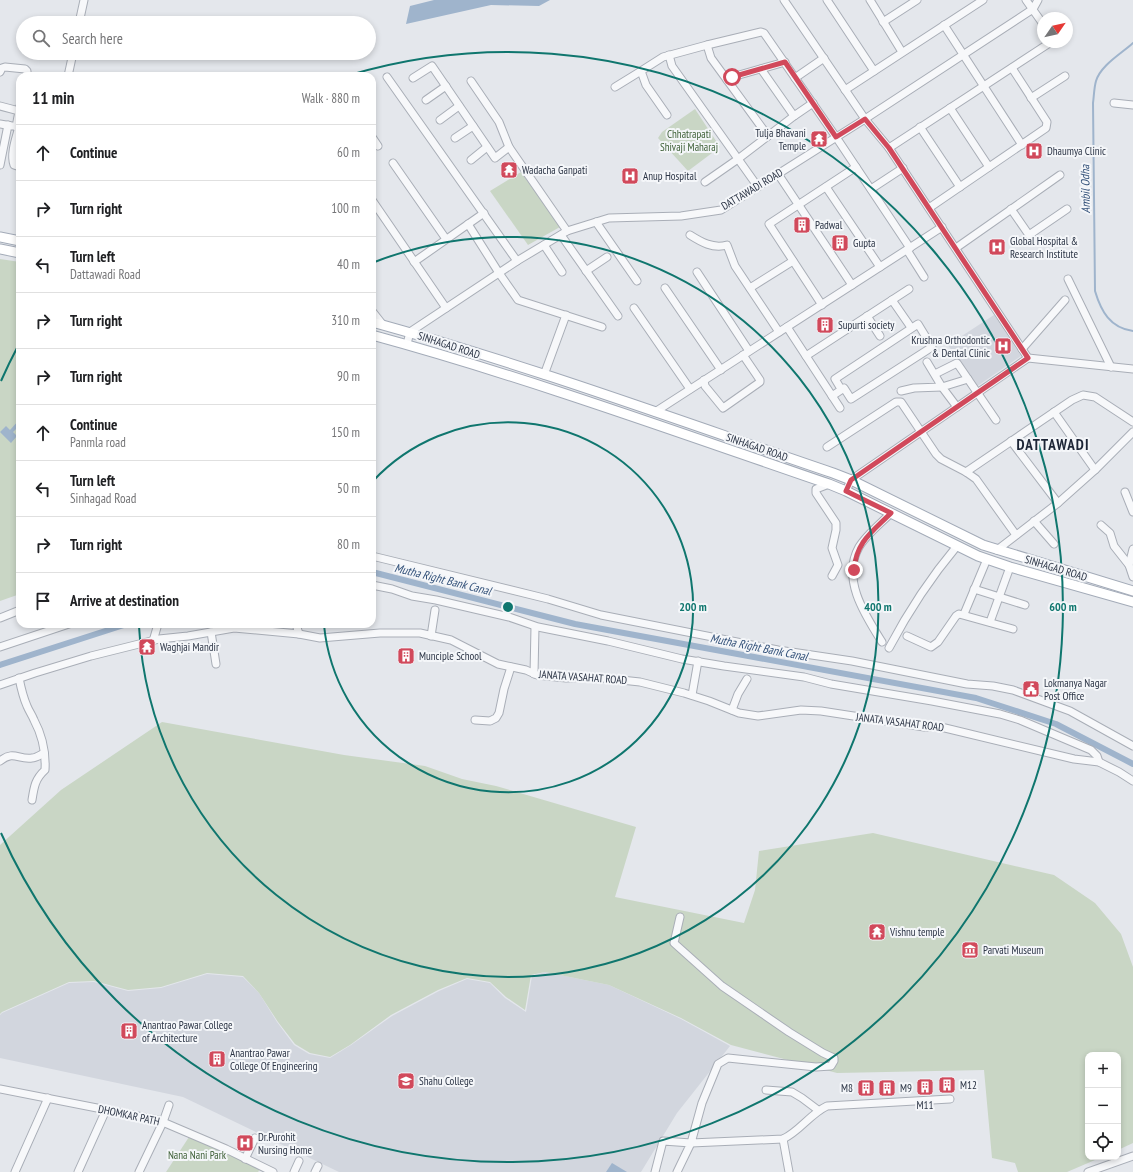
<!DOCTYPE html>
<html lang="en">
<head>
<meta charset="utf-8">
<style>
  :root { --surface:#fff; --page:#f6f6f6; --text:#202124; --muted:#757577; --line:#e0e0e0 }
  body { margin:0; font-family:"PT Sans Narrow",sans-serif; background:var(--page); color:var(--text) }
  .controls { position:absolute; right:12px; bottom:12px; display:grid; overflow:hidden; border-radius:8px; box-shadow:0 2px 6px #0003 }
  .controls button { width:36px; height:36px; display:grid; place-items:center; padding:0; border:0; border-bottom:1px solid var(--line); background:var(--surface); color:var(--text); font:20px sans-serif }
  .compass { position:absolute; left:1037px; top:12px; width:36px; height:36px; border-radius:50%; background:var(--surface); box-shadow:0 2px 6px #0003; rotate:56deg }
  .stop { position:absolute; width:12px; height:12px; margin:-9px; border:3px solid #d1495b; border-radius:50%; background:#fff }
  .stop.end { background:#d1495b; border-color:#fff; box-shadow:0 1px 4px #0008 }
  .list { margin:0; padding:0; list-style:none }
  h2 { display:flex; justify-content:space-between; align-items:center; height:52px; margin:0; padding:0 16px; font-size:17px }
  h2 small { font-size:13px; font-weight:400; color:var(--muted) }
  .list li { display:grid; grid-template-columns:26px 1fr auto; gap:12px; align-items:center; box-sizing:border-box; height:56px; padding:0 16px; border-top:1px solid var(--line) }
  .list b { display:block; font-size:15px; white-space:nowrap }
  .list p { margin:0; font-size:13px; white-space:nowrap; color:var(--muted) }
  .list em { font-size:13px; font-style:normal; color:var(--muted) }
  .icon { flex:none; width:22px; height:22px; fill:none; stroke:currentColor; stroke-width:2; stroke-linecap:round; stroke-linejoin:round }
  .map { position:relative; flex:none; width:1133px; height:1172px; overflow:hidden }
  .search { position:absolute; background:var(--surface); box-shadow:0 2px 6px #0003; left:16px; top:16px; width:360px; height:44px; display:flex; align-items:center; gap:10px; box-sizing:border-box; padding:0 14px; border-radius:22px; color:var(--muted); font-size:15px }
  .panel { position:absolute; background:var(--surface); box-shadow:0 2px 6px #0003; left:16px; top:72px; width:360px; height:556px; border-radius:12px }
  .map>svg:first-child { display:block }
  .built { fill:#d2d6de }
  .green { fill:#c9d6c5 }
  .water { fill:#9fb4cc }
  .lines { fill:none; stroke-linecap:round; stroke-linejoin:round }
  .stream { stroke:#9fb4cc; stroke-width:2 }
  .canal { stroke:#9fb4cc; stroke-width:6 }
  .minor-casing { stroke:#a9aeb7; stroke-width:9 }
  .major-casing { stroke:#a3abb8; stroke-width:11 }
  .minor { stroke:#f7f8fa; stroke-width:7 }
  .major { stroke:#fff; stroke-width:9 }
  .route { stroke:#d1495b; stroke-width:5 }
  .ring { fill:none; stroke:#0f766e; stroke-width:2 }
  .labels { text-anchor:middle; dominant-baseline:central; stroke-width:4; stroke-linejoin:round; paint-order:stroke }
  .poi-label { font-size:11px; fill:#2b3445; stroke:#f4f6f9; text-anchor:start }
  .park-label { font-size:11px; fill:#3f6138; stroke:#f4f6f9 }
  .street-label { font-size:11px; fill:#2b3445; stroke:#f4f6f9 }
  .water-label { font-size:12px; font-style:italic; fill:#34527a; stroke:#f4f6f9 }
  .district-label { font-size:15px; font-weight:bold; letter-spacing:1px; fill:#1d2536; stroke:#f4f6f9 }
  .centre { fill:#0f766e; stroke:#f4f6f9; stroke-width:2 }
  .ring-label { font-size:12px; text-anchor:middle; font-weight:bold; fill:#0f766e; stroke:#f4f6f9; stroke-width:4; stroke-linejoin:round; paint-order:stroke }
</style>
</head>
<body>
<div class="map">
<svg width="1133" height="1172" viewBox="0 0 1133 1172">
  <rect width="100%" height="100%" fill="#e4e7ec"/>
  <g class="built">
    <path d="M994,315L1021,356L976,387L948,345Z"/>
    <path d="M545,972L609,985L681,1019L730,1046L677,1113L641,1172H339L183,1097L0,1058V1015L2,1013L69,983L94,982L128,991L161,988L207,974L243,977L259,993L277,1022L294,1045L309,1054L330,1058L351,1045L392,1016L439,991L467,979L490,983L505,998L526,1012L532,976Z"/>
  </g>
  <g class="green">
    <path d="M695,109L720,147L688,171L658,138L662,132Z"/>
    <path d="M521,172L560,227L528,245L490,191Z"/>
    <path d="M0,259L20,262V594L0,601Z"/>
    <path d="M162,722L344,755L425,766L462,779L496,786L636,827L615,897L744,923L755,890L759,851L873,833L1054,875L1095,903L1121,934L1133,967V1143L1118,1150V1055H1088V1157H1102L1067,1172H1018L1015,1163L992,1158L984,1070L837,1073L731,1045L681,1018L609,985L545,972L531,975L525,1010L506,997L490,982L467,978L438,990L391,1015L350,1045L330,1057L310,1053L295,1044L278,1022L259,993L243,976L207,973L161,987L128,990L94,981L69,982L2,1012L0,1014V845L61,790Z"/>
    <path d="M191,1134L262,1167L258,1172H166Z"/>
  </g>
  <g class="water">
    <path d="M434,0H550L539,6L491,5L406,24L410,6Z"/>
    <path d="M20,419V425L13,432L17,436L11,443L0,432L6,426L10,430Z"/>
    <path d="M612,1163L627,1172H606Z"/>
  </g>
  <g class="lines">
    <path class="stream" d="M1133,43C1121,54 1101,65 1096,81C1094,88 1094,96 1093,103L1095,291C1101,311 1110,328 1133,331"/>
    <g class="canal">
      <path d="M372,572L575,624L976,698L1056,724L1133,764"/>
      <path d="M0,665L127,624"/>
    </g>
    <g class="minor-casing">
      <g id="minor">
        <path d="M784,0L865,119L889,148L1028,358"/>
        <path d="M827,0L874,71"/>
        <path d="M870,0L902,52"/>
        <path d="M1026,0L1043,24"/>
        <path d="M883,22L917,0"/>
        <path d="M79,23L84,0"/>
        <path d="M944,25L1022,145"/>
        <path d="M707,45L711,58L768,136L794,116L813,103"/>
        <path d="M669,55L672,66L758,187"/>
        <path d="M761,69L794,116"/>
        <path d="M0,72L2,68L5,67L25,69L27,71V76"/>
        <path d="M68,76L73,53"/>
        <path d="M387,77L517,261"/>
        <path d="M413,78L432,66L495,158L509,147"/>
        <path d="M795,78L824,58"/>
        <path d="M727,80L732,77L785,62"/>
        <path d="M471,81L499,122L509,147L567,231"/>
        <path d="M615,87L641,71"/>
        <path d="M845,90L983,0"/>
        <path d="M1031,98L1065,76"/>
        <path d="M426,100L446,86"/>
        <path d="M1114,103L1133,105"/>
        <path d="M0,106L19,111"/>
        <path d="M950,108L989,167"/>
        <path d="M667,115L646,85L641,71L663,57L707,45L761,32L764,33L836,137L910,248"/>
        <path d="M440,120L459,106"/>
        <path d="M0,124L12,126"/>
        <path d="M16,127L20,106"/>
        <path d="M19,127C16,138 10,154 14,165L20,167"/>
        <path d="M920,127L960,187"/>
        <path d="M372,137L378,146"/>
        <path d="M455,138L473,126"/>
        <path d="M889,148L1051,42"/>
        <path d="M471,160L487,147"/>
        <path d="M393,163L446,239"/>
        <path d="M0,165L8,125"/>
        <path d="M778,174L852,285"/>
        <path d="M705,182L738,159L768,136"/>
        <path d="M826,187L880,267"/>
        <path d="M871,189L903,168"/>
        <path d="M372,200L446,308"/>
        <path d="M929,208L1046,128L1047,122L1012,68"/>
        <path d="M1011,209L1029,235L1067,209"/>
        <path d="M596,222L637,281"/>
        <path d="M468,224L499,273L518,300L602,327"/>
        <path d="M561,235L618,316"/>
        <path d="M690,235C701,242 713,249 727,245L735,266L779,332"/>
        <path d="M544,245L562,272"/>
        <path d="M956,248L1060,175"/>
        <path d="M907,250L924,277"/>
        <path d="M414,262L484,213"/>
        <path d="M586,271L607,257"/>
        <path d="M697,272L749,351"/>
        <path d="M1068,279L1111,367"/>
        <path d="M665,288L721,370"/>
        <path d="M750,288L793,261"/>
        <path d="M892,300L910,326"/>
        <path d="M822,305L769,224L856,167"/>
        <path d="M634,308L690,389"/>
        <path d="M372,311L383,325"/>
        <path d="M867,316L880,336"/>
        <path d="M787,327L840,408"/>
        <path d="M407,344L410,332L517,261L567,231L609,218L681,216L721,210L865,119L1033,9L1038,0"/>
        <path d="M1022,349L1065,300"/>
        <path d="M806,356L909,289"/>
        <path d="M935,374L957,363L996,420"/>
        <path d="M544,375L566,315"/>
        <path d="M704,380L705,386L723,408L760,382V380L743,355"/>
        <path d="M901,391L914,388L942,387L927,362"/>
        <path d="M832,396L844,388L851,399L932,347L918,324L835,379L841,389"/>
        <path d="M957,407L942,387L968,379"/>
        <path d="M655,412L942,227"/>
        <path d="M1054,412L1095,470"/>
        <path d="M1011,441L1058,503"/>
        <path d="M827,447L896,402H901L936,454L941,459L966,472L976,479L1016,535"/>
        <path d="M966,472L1072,400L1083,395L1095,397L1133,422"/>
        <path d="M829,484L816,489V493L836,523V530L832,548L838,565L832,576"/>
        <path d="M846,491L851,480L1028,358L1133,369"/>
        <path d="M1125,492L1133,512"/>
        <path d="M1034,521L1054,544"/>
        <path d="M1101,525L1110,533L1114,546L1129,565"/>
        <path d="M997,550L1058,503L1095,470L1133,432"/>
        <path d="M372,556L548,599L601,615L778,650L852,661L967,684L993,686L1013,690L1070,711L1133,746"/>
        <path d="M1133,577L1129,565L1133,549"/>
        <path d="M372,585L392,589L412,596L436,600L509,617L538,627L608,641L682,659L724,666L804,677L831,684L932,701L1000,714L1020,720L1091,750L1097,756L1099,762"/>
        <path d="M974,589L1025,605"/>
        <path d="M964,614L987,559"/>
        <path d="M0,618L20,610"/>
        <path d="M990,622L1010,567"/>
        <path d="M296,624L299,634"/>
        <path d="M211,632L216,664"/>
        <path d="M431,636L435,610"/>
        <path d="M907,636L931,647L938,642L956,616L959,614L1013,629"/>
        <path d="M153,641L158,624"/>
        <path d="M882,642C865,615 841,579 859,547C866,535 880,524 891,513"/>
        <path d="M0,647L69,624"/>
        <path d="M889,648C908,612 931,577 957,546"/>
        <path d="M534,674L535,627"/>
        <path d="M19,678C21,688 23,697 27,706C29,711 32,715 34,720C42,735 46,753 45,770C35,779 34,787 32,800"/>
        <path d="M0,685L35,673L91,656L159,639L188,636L234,628L299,634L320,638L380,633H420L451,640L498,664L526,670L537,675L566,678L593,677L640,682L684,693L709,701L739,713L758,716L801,710L821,711L899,723L924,727L945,728L1074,759L1099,762L1119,772L1133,781"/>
        <path d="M692,695L698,661"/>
        <path d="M732,710L738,694L747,679"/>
        <path d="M475,720L490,721L496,718L499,713L504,689L511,667"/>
        <path d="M0,761C14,750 18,760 32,758C36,758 40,755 44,753"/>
        <path d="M680,917L674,943L722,986L789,1032L823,1053L834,1058V1061L831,1066L816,1067L728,1058L718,1064L702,1103L691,1143L783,1139C800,1131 810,1114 827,1106L950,1099"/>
        <path d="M0,1089L158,1120L226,1149L273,1172"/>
        <path d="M766,1090L792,1092L802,1098L818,1110"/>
        <path d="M783,1139L789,1172"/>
        <path d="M245,1159L255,1138"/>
        <path d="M15,1172L48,1098"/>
        <path d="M78,1172L106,1110"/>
        <path d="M139,1172L163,1122L169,1105"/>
        <path d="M294,1172L299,1161"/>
        <path d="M315,1172L318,1166"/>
        <path d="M655,1172L663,1141L691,1143L677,1172"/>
        <path d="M1088,1172L1133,1156"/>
      </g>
    </g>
    <g class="major-casing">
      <g id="major">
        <path d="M0,237L20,241"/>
        <path d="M0,249L20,253"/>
        <path d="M372,322C528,365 680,421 833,473L851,480L983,545L1133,591"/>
        <path d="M372,335C526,377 677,432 829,484L846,491L978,556L1010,567L1133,602"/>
      </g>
    </g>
    <use href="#minor" class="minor"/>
    <use href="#major" class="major"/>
  </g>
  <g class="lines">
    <path class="route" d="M732,77L785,62L836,137L865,119L889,148L1028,358L851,480L846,491L891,513C872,532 856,542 854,570"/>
  </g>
  <g class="ring">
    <path d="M373 481A185 185 0 1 1 324 625"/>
    <path d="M372 263A370 370 0 1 1 139 626"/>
    <path d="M1 381A555 555 0 0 1 18 346M350 75A555 555 0 1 1 1 833"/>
  </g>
  <defs>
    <g id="temple-square" transform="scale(0.9)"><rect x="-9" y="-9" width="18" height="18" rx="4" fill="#d1495b" stroke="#f4f6f9"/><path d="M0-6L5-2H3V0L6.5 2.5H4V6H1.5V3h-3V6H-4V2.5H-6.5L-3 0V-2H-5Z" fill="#fff"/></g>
    <g id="hospital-square" transform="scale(0.9)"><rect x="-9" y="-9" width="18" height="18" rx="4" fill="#d1495b" stroke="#f4f6f9"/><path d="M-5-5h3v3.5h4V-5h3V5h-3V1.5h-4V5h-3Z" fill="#fff"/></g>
    <g id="building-square" transform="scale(0.9)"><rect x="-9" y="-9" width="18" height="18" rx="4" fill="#d1495b" stroke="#f4f6f9"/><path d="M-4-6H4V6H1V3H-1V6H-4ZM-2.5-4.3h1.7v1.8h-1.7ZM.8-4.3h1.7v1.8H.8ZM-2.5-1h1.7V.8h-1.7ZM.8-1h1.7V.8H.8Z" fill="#fff"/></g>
    <g id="civic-square" transform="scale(0.9)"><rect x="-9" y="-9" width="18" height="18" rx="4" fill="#d1495b" stroke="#f4f6f9"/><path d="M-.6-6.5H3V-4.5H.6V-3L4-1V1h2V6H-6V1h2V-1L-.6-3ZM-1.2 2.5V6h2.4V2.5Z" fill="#fff"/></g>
    <g id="museum-square" transform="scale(0.9)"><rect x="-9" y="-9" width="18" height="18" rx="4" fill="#d1495b" stroke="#f4f6f9"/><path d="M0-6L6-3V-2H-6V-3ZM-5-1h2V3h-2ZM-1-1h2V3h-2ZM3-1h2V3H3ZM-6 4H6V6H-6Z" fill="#fff"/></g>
    <g id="university-square" transform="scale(0.9)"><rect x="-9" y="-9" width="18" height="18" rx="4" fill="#d1495b" stroke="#f4f6f9"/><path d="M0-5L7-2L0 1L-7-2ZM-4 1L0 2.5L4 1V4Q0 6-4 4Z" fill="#fff"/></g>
  </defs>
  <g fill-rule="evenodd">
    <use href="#temple-square" x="819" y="139"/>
    <use href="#hospital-square" x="1034" y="151"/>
    <use href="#temple-square" x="509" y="170"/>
    <use href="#hospital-square" x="630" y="176"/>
    <use href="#building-square" x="802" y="225"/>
    <use href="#building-square" x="840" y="243"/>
    <use href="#hospital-square" x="997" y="247"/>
    <use href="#building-square" x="825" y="325"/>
    <use href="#hospital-square" x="1003" y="346"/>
    <use href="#temple-square" x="147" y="647"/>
    <use href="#building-square" x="406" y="656"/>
    <use href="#civic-square" x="1031" y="689"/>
    <use href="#temple-square" x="877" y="932"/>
    <use href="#museum-square" x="970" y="950"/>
    <use href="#building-square" x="129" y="1031"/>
    <use href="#building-square" x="217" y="1059"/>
    <use href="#university-square" x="406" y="1081"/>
    <use href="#building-square" x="947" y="1085"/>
    <use href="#building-square" x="925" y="1087"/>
    <use href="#building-square" x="866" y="1088"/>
    <use href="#building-square" x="887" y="1088"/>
    <use href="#hospital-square" x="245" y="1143"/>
  </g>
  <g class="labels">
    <g class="poi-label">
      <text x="806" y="133" text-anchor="end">Tulja Bhavani<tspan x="806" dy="13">Temple</tspan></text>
      <text x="1047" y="151">Dhaumya Clinic</text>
      <text x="522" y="170">Wadacha Ganpati</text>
      <text x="643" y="176">Anup Hospital</text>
      <text x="815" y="225">Padwal</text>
      <text x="1010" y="241">Global Hospital &amp;<tspan x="1010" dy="13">Research Institute</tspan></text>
      <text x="853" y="243">Gupta</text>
      <text x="838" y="325">Supurti society</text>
      <text x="990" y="340" text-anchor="end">Krushna Orthodontic<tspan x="990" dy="13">&amp; Dental Clinic</tspan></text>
      <text x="160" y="647">Waghjai Mandir</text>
      <text x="419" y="656">Munciple School</text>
      <text x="1044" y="683">Lokmanya Nagar<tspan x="1044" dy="13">Post Office</tspan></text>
      <text x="890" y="932">Vishnu temple</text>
      <text x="983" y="950">Parvati Museum</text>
      <text x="142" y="1025">Anantrao Pawar College<tspan x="142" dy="13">of Architecture</tspan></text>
      <text x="230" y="1053">Anantrao Pawar<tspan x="230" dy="13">College Of Engineering</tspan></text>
      <text x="419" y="1081">Shahu College</text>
      <text x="960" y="1085">M12</text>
      <text x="853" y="1088" text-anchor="end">M8</text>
      <text x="900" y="1088">M9</text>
      <text x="925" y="1105" text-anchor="middle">M11</text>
      <text x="258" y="1137">Dr.Purohit<tspan x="258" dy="13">Nursing Home</tspan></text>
    </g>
    <g class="park-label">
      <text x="689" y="134">Chhatrapati<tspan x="689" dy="13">Shivaji Maharaj</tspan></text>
      <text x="197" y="1155">Nana Nani Park</text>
    </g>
    <g class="street-label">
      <text transform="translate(752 189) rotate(-31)">DATTAWADI ROAD</text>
      <text transform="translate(449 345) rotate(18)">SINHAGAD ROAD</text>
      <text transform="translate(757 447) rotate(19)">SINHAGAD ROAD</text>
      <text transform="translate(1056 568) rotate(17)">SINHAGAD ROAD</text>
      <text transform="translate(583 677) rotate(4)">JANATA VASAHAT ROAD</text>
      <text transform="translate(900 722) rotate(7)">JANATA VASAHAT ROAD</text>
      <text transform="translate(129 1115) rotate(12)">DHOMKAR PATH</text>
    </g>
    <g class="water-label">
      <text transform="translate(1085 189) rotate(-91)">Ambil Odha</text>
      <text transform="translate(443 579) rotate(14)">Mutha Right Bank Canal</text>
      <text transform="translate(759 647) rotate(11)">Mutha Right Bank Canal</text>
    </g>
    <g class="district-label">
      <text x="1053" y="444">DATTAWADI</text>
    </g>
  </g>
  <circle cx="508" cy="607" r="6" class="centre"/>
  <g class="ring-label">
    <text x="693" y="611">200 m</text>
    <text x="878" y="611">400 m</text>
    <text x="1063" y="611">600 m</text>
  </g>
</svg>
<div class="controls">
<button>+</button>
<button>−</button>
<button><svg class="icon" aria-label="locate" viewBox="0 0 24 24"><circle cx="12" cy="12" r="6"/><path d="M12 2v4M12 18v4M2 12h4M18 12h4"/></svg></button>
</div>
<svg class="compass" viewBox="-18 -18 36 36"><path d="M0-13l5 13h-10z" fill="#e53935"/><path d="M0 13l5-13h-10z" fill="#757577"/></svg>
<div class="stop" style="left:732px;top:77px"></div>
<div class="stop end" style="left:854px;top:570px"></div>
<div class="search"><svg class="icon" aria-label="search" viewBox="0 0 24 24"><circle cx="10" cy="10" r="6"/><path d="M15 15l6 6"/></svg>Search here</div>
<section class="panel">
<h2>11 min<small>Walk · 880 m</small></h2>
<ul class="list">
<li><svg class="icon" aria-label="ahead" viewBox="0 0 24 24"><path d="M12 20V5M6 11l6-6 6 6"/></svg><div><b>Continue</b></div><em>60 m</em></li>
<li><svg class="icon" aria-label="right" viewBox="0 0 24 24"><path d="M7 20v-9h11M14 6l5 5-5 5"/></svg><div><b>Turn right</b></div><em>100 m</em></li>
<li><svg class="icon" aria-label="left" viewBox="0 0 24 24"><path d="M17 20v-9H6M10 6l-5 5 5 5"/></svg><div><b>Turn left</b><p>Dattawadi Road</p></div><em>40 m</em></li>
<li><svg class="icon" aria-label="right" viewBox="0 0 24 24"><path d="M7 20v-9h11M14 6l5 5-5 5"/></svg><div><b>Turn right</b></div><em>310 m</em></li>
<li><svg class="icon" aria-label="right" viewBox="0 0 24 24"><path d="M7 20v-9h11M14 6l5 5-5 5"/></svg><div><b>Turn right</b></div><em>90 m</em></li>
<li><svg class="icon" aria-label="ahead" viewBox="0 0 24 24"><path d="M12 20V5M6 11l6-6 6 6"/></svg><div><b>Continue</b><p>Panmla road</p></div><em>150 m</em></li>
<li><svg class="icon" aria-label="left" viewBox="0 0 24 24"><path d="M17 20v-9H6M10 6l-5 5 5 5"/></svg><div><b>Turn left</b><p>Sinhagad Road</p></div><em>50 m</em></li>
<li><svg class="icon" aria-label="right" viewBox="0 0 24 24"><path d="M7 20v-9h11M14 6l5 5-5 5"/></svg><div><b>Turn right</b></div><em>80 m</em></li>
<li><svg class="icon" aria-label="arrive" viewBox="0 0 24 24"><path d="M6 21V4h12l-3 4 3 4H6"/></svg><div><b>Arrive at destination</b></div></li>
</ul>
</section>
</div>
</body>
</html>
